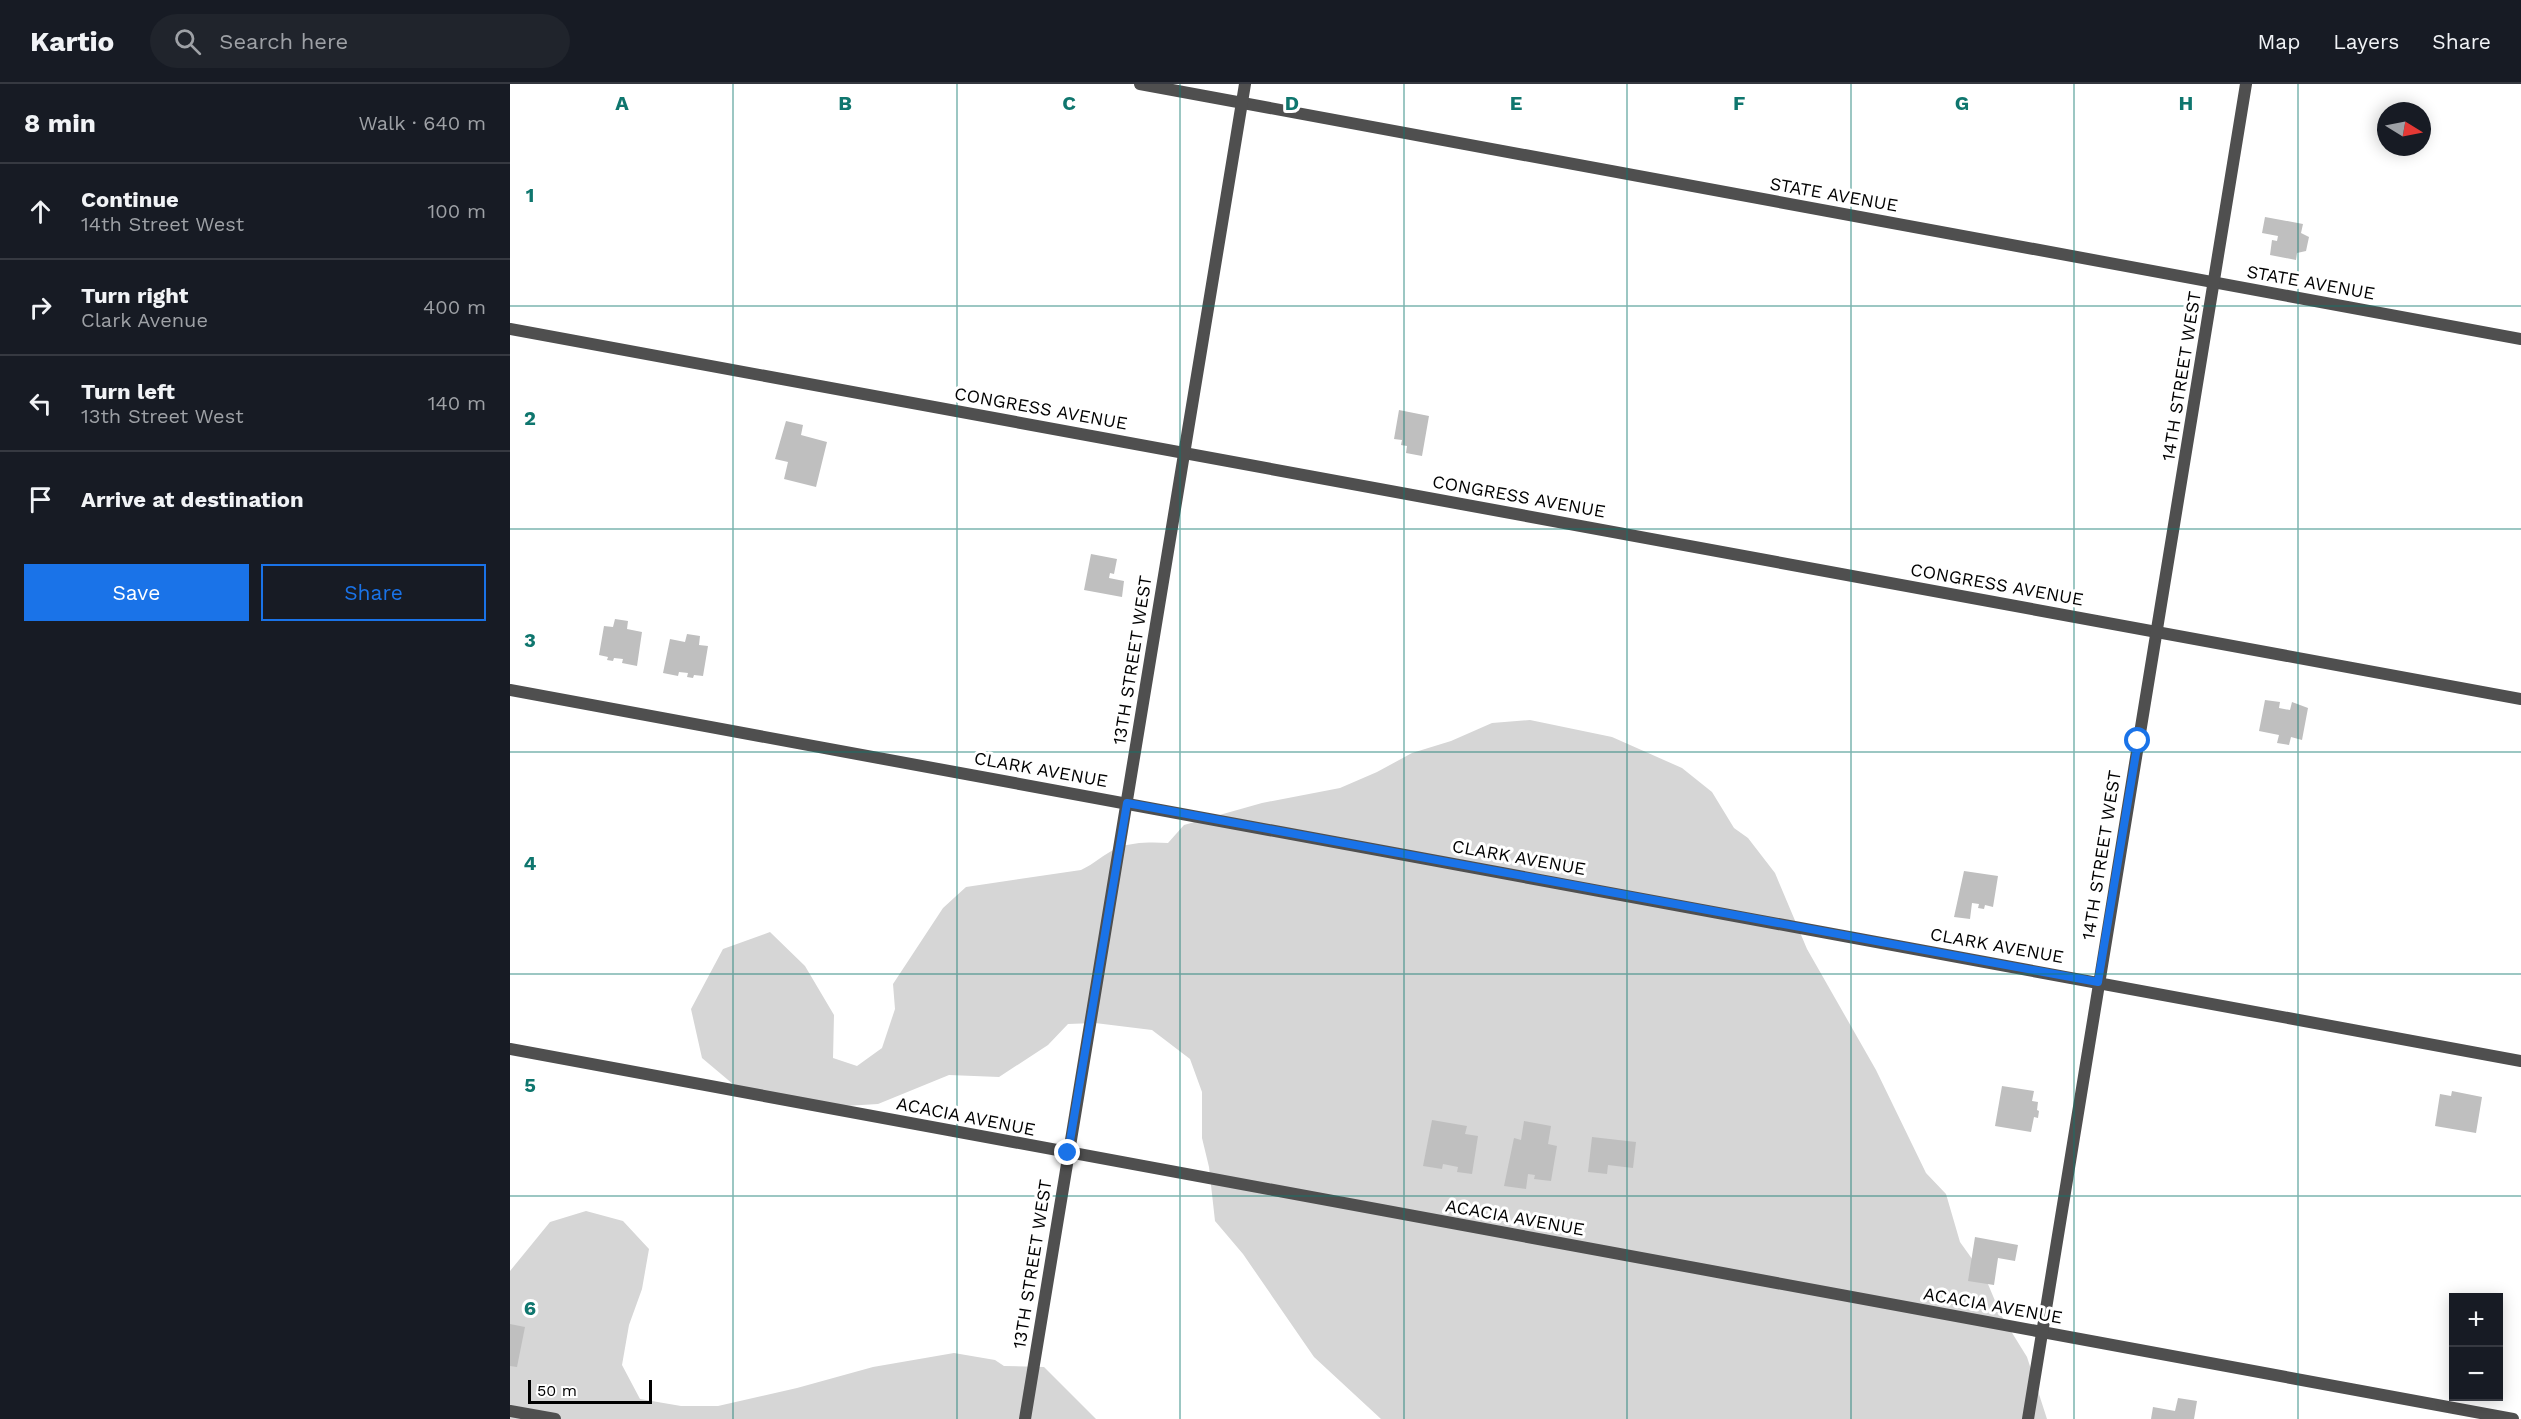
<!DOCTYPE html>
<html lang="en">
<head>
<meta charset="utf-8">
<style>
  :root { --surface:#171b24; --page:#20242c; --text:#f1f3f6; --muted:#9ea1a6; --line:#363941; --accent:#1a73e8 }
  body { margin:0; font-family:"Work Sans",sans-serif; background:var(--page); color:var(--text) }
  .controls { position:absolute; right:18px; bottom:18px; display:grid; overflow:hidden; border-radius:0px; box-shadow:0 3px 15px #0003 }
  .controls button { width:54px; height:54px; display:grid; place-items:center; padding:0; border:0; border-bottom:2px solid var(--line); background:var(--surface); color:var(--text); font:30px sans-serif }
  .compass { position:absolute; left:1867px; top:18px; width:54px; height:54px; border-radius:50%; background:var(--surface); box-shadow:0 3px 15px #0003; rotate:100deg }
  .scale { position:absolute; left:18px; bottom:15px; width:124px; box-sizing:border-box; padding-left:6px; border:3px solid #000; border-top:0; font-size:16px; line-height:21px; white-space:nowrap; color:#000; -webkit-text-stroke:4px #fff; paint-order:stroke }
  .stop { position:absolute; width:18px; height:18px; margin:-14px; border:4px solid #1a73e8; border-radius:50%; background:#fff }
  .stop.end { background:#1a73e8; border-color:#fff; box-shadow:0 2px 6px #0008 }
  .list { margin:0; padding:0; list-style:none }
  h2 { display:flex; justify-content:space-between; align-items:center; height:78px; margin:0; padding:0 24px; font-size:26px }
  h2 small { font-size:20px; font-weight:400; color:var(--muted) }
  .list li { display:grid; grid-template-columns:39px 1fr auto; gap:18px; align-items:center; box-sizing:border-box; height:96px; padding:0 24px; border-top:2px solid var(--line) }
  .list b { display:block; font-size:22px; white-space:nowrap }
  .list p { margin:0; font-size:20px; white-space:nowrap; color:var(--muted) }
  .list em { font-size:20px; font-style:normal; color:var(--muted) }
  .actions { display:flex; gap:12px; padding:18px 24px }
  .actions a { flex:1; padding:14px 0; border:2px solid var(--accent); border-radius:0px; text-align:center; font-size:21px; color:var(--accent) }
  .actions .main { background:var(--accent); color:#fff }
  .icon { flex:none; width:33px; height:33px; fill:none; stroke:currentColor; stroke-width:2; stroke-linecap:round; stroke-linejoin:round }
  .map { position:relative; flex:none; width:2011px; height:1335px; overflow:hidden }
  header { display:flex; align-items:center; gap:36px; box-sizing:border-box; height:84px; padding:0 30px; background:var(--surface); border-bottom:2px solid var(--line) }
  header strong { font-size:28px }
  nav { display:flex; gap:33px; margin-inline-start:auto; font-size:21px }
  .search { width:420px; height:54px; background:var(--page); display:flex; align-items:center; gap:15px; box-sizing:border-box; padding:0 21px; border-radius:33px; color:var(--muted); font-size:22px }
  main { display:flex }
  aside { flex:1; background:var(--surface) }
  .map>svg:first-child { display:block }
  .green { fill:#d6d6d6 }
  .building { fill:#bfbfbf }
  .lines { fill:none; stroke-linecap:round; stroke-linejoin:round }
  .street { stroke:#4f4f4f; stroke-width:12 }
  .route { stroke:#1a73e8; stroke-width:8 }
  .grid { fill:none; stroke:#0f766e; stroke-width:1.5; stroke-opacity:0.55 }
  .labels { text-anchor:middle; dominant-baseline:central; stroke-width:6; stroke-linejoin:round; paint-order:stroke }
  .street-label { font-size:18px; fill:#000; stroke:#fff }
  .grid-label { font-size:20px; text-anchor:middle; font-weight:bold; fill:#0f766e; stroke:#fff; stroke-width:6; stroke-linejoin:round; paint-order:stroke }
</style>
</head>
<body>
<header>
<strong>Kartio</strong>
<div class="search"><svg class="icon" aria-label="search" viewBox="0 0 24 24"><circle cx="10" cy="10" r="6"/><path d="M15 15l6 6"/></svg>Search here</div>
<nav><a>Map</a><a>Layers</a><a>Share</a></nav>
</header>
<main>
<aside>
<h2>8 min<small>Walk · 640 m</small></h2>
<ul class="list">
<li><svg class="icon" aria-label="ahead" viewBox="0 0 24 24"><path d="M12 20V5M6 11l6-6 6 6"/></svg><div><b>Continue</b><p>14th Street West</p></div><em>100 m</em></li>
<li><svg class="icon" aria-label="right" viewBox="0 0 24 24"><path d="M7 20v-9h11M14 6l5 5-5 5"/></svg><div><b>Turn right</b><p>Clark Avenue</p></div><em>400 m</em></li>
<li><svg class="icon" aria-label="left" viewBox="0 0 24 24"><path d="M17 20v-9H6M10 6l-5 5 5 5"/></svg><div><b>Turn left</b><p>13th Street West</p></div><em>140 m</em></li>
<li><svg class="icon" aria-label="arrive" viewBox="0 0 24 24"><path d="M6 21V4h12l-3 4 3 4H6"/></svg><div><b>Arrive at destination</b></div></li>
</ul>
<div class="actions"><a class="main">Save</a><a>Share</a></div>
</aside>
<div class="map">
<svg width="2011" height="1335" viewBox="0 0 2011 1335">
  <rect width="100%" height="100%" fill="#fff"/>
  <g class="green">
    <path d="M1020,636L1102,653L1172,684L1202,708L1224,744L1238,754L1265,789L1297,865L1366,986L1416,1089L1436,1110L1450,1158L1475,1193L1491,1231L1517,1273L1537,1335H871L804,1273L733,1170L705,1137L699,1083L692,1054V1008L680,975L642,946L585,939L558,940L538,961L489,993L439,991L368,1020L302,1024L230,1006L192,974L181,925L213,865L260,848L295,882L324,931L323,974L347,982L372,964L385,925L383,900L433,824L456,803L571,786C584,780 594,770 607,764C622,758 642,758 658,759L674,741L752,719L830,704L867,688L902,669L941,657L982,639Z"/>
    <path d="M76,1127L113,1137L139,1165L132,1205L119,1241L112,1281L130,1315L171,1322H208L287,1304L363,1283L444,1269L485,1276L494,1282L534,1283L586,1335H0V1187L40,1138Z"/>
  </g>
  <g class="building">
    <path d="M1755,133L1793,140L1791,149L1799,153L1796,167L1787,169L1786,176L1760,171L1762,156L1767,157L1768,152L1752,149Z"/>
    <path d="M889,326L919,332L912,372L896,369L897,362L891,361L892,356L884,355Z"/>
    <path d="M276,337L293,341L291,351L317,358L306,403L274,395L278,378L265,375Z"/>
    <path d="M581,470L607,475L604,490L600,489L599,494L614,497L612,513L574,506Z"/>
    <path d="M105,535L118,537L117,545L132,548L127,582L112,579L113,575L104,574L103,577L97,576L98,573L89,571L94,542L103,543Z"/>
    <path d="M177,550L190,552L189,561L198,562L193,592L184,591L183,594L177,593L178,589L169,588L168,592L153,589L160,555L175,558Z"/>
    <path d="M1755,616L1770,618L1769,624L1780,626L1782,618L1798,624L1792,656L1781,653L1779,661L1767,659L1769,651L1749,647Z"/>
    <path d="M1454,787L1488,792L1483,823L1475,821L1474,825L1468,824L1469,820L1462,819L1460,835L1444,833Z"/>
    <path d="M1492,1002L1524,1007L1522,1017L1528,1018L1527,1026L1529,1027L1528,1034L1524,1033L1521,1048L1485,1042Z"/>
    <path d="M1942,1007L1972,1013L1966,1049L1925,1042L1930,1010L1941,1012Z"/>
    <path d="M922,1036L957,1042L955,1050L968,1052L962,1090L947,1088L948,1083L933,1080L932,1085L913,1082Z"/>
    <path d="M1014,1037L1041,1042L1038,1060L1047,1062L1041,1097L1024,1095L1025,1091L1018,1090L1016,1105L994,1102L1004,1054L1011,1056Z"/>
    <path d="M1082,1053L1126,1058L1123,1084L1098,1081L1097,1090L1078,1088Z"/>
    <path d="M1465,1153L1508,1161L1505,1177L1488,1174L1484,1201L1458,1197Z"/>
    <path d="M0,1240L15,1243L7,1283L0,1282Z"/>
    <path d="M1668,1314L1687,1317L1684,1335H1641L1643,1323L1665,1327Z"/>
  </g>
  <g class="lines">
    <g class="street">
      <path d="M630,0L2011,255"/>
      <path d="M0,245L2011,615"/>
      <path d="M0,606L2011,977"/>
      <path d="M0,965L2003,1335"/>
      <path d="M0,1327L45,1335"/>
      <path d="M515,1335L735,0"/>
      <path d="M1518,1335L1736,0"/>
    </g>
  </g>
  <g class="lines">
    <path class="route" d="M558,1069L617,719L1588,898L1628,657"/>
  </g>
  <path class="grid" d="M223,0V1335M447,0V1335M670,0V1335M894,0V1335M1117,0V1335M1341,0V1335M1564,0V1335M1788,0V1335M0,222H2011M0,445H2011M0,668H2011M0,890H2011M0,1112H2011"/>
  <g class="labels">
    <g class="street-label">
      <text transform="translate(1324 110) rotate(10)">STATE AVENUE</text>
      <text transform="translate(1801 198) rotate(10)">STATE AVENUE</text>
      <text transform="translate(1671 292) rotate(-81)">14TH STREET WEST</text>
      <text transform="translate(531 324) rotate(10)">CONGRESS AVENUE</text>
      <text transform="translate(1009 412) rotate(10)">CONGRESS AVENUE</text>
      <text transform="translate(1487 500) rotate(10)">CONGRESS AVENUE</text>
      <text transform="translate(622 576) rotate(-81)">13TH STREET WEST</text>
      <text transform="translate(531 685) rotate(10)">CLARK AVENUE</text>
      <text transform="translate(1591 771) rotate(-81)">14TH STREET WEST</text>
      <text transform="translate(1009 773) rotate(10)">CLARK AVENUE</text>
      <text transform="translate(1487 861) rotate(10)">CLARK AVENUE</text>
      <text transform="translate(456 1032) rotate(11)">ACACIA AVENUE</text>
      <text transform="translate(1005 1133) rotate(10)">ACACIA AVENUE</text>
      <text transform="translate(522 1180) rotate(-81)">13TH STREET WEST</text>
      <text transform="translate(1483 1221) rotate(10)">ACACIA AVENUE</text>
    </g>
  </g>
  <g class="grid-label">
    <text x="112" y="26">A</text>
    <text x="335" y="26">B</text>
    <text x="559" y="26">C</text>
    <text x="782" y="26">D</text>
    <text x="1006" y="26">E</text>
    <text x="1229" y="26">F</text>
    <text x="1452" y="26">G</text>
    <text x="1676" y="26">H</text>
    <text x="20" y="118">1</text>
    <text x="20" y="341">2</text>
    <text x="20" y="563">3</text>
    <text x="20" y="786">4</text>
    <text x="20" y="1008">5</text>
    <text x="20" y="1231">6</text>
  </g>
</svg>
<div class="controls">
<button>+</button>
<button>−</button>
</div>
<svg class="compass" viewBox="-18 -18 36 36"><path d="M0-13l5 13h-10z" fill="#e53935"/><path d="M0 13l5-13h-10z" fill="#9ea1a6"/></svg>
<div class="scale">50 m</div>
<div class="stop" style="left:1628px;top:657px"></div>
<div class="stop end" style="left:558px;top:1069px"></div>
</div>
</main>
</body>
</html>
